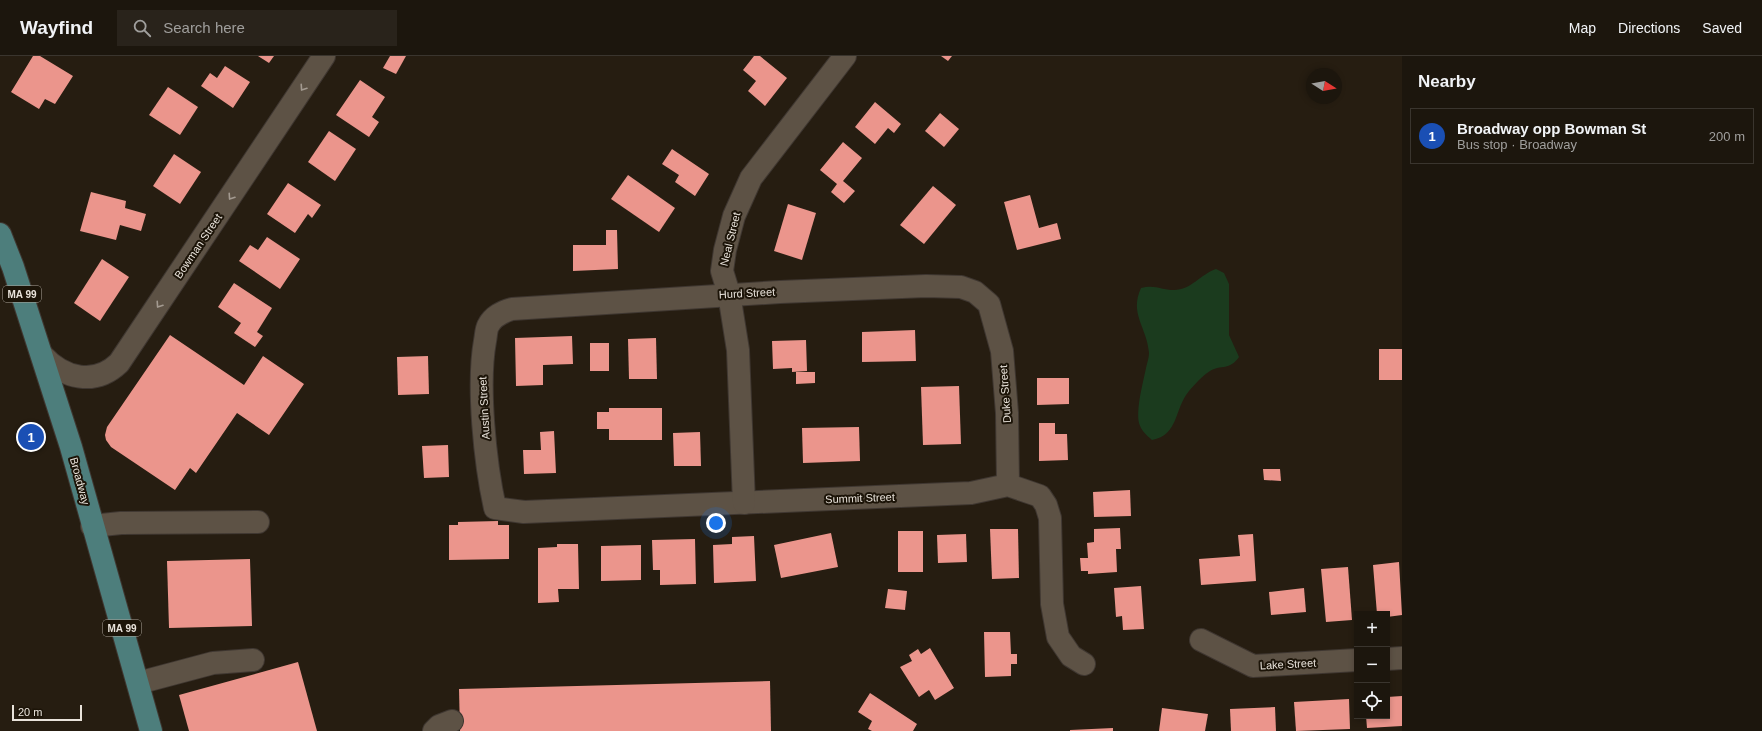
<!DOCTYPE html>
<html lang="en">
<head>
<meta charset="utf-8">
<style>
  :root { --surface:#1c160d; --page:#29231b; --text:#f1f3f6; --muted:#a09f9d; --line:#3a352e; --accent:#f1a17c }
  body { margin:0; font-family:Helvetica,sans-serif; background:var(--page); color:var(--text) }
  .controls { position:absolute; right:12px; bottom:12px; display:grid; overflow:hidden; border-radius:0px; box-shadow:0 2px 6px #0003 }
  .controls button { width:36px; height:36px; display:grid; place-items:center; padding:0; border:0; border-bottom:1px solid var(--line); background:var(--surface); color:var(--text); font:20px sans-serif }
  .compass { position:absolute; left:1306px; top:12px; width:36px; height:36px; border-radius:50%; background:var(--surface); box-shadow:0 2px 6px #0003; rotate:101deg }
  .scale { position:absolute; left:12px; bottom:10px; width:70px; box-sizing:border-box; padding-left:4px; border:2px solid #e9e3db; border-top:0; font-size:11px; line-height:14px; white-space:nowrap; color:#e9e3db; -webkit-text-stroke:3px #1c1408; paint-order:stroke }
  .you { position:absolute; left:716px; top:467px; width:14px; height:14px; margin:-10px; border:3px solid #fff; border-radius:50%; background:#1a73e8; box-shadow:0 0 0 6px #1a73e833 }
  .badge { display:grid; place-items:center; width:26px; height:26px; border-radius:50%; background:var(--accent); color:#fff; font-size:13px; font-weight:700 }
  .pin { position:absolute; translate:-50% -50%; border:2px solid #fff; box-shadow:0 1px 4px #0006 }
  .list { margin:0; padding:0; list-style:none }
  h2 { display:flex; justify-content:space-between; align-items:center; height:52px; margin:0; padding:0 16px; font-size:17px }
  h2 small { font-size:13px; font-weight:400; color:var(--muted) }
  .list li { display:grid; grid-template-columns:26px 1fr auto; gap:12px; align-items:center; box-sizing:border-box; height:56px; margin:0 8px 8px; padding:0 8px; border:1px solid var(--line); border-radius:0px }
  .list b { display:block; font-size:15px; white-space:nowrap }
  .list p { margin:0; font-size:13px; white-space:nowrap; color:var(--muted) }
  .list em { font-size:13px; font-style:normal; color:var(--muted) }
  .icon { flex:none; width:22px; height:22px; fill:none; stroke:currentColor; stroke-width:2; stroke-linecap:round; stroke-linejoin:round }
  .map { position:relative; flex:none; width:1402px; height:675px; overflow:hidden }
  header { display:flex; align-items:center; gap:24px; box-sizing:border-box; height:56px; padding:0 20px; background:var(--surface); border-bottom:1px solid var(--line) }
  header strong { font-size:19px }
  nav { display:flex; gap:22px; margin-inline-start:auto; font-size:14px }
  .search { width:280px; height:36px; background:var(--page); display:flex; align-items:center; gap:10px; box-sizing:border-box; padding:0 14px; border-radius:0px; color:var(--muted); font-size:15px }
  main { display:flex }
  aside { flex:1; background:var(--surface) }
  .map>svg:first-child { display:block }
  .green { fill:#1b3b1e }
  .building { fill:#eb958c }
  .lines { fill:none; stroke-linecap:round; stroke-linejoin:round }
  .minor-casing { stroke:#3f3731; stroke-width:24 }
  .major-casing { stroke:#3f3731; stroke-width:24 }
  .minor { stroke:#5d5245; stroke-width:22 }
  .major { stroke:#4d7e7c; stroke-width:22 }
  .oneway { stroke:#a39a90 }
  .labels { text-anchor:middle; dominant-baseline:central; stroke-width:4; stroke-linejoin:round; paint-order:stroke }
  .shield { fill:#1c1408; stroke:#aca59c; stroke-width:1 }
  .shield-label { font-size:10px; font-weight:bold; fill:#e9e3db }
  .street-label { font-size:11px; fill:#e9e3db; stroke:#1c1408 }
</style>
</head>
<body>
<header>
<strong>Wayfind</strong>
<div class="search"><svg class="icon" aria-label="search" viewBox="0 0 24 24"><circle cx="10" cy="10" r="6"/><path d="M15 15l6 6"/></svg>Search here</div>
<nav><a>Map</a><a>Directions</a><a>Saved</a></nav>
</header>
<main>
<div class="map">
<svg width="1402" height="675" viewBox="0 0 1402 675">
  <rect width="100%" height="100%" fill="#261d11"/>
  <path class="green" d="M1216,213L1224,217L1229,228V279L1239,301C1229,315 1222,308 1210,315C1202,320 1195,328 1189,335C1174,353 1179,379 1152,384C1146,379 1141,374 1139,367C1136,352 1143,327 1146,312C1147,307 1149,302 1149,297C1147,271 1129,258 1141,232C1155,228 1161,234 1174,234C1191,234 1201,218 1216,213Z"/>
  <g class="building">
    <path d="M33,0H40L73,20L55,48L45,43L39,53L11,36Z"/>
    <path d="M258,0H274L269,7Z"/>
    <path d="M390,0H406L396,18L383,12Z"/>
    <path d="M754,0H760L787,22L765,50L748,35L756,25L743,14Z"/>
    <path d="M941,0H952L948,5Z"/>
    <path d="M225,10L250,26L233,52L201,30L210,17L217,22Z"/>
    <path d="M360,24L385,41L372,61L379,66L369,81L336,59Z"/>
    <path d="M168,31L198,51L180,79L149,59Z"/>
    <path d="M875,46L901,68L894,77L888,72L875,88L855,71Z"/>
    <path d="M940,57L959,73L944,91L925,75Z"/>
    <path d="M329,75L356,93L335,125L308,106Z"/>
    <path d="M843,86L862,102L843,125L855,135L844,147L831,136L837,128L820,114Z"/>
    <path d="M672,93L709,118L695,140L675,126L679,119L662,108Z"/>
    <path d="M174,98L201,116L180,148L153,130Z"/>
    <path d="M628,119L675,152L659,176L611,143Z"/>
    <path d="M288,127L321,149L312,162L308,158L295,177L267,158Z"/>
    <path d="M933,130L956,149L924,188L900,169Z"/>
    <path d="M91,136L126,145L125,152L146,158L141,175L120,169L116,184L80,175Z"/>
    <path d="M1030,139L1039,172L1057,167L1061,183L1017,194L1004,146Z"/>
    <path d="M788,148L816,157L802,204L774,195Z"/>
    <path d="M606,174H617L618,213L573,215V189H606Z"/>
    <path d="M267,181L300,203L280,233L239,205L250,189L258,194Z"/>
    <path d="M102,203L129,221L100,265L74,247Z"/>
    <path d="M234,227L272,252L257,276L263,280L255,291L234,277L241,267L218,251Z"/>
    <path d="M915,274L916,305L862,306V276Z"/>
    <path d="M170,279L244,329L263,300L304,328L269,379L237,357L196,417L190,412L175,434L111,391L106,384L105,379L107,371Z"/>
    <path d="M572,280L573,308L543,309V329L516,330L515,282Z"/>
    <path d="M656,282L657,323H629L628,283Z"/>
    <path d="M806,284L807,315L792,316V312L773,313L772,285Z"/>
    <rect x="590" y="287" width="19" height="28"/>
    <rect x="1379" y="293" width="23" height="31"/>
    <path d="M428,300L429,338L398,339L397,301Z"/>
    <path d="M796,316H815V327L796,328Z"/>
    <path d="M1037,322H1069V348L1037,349Z"/>
    <path d="M959,330L961,388L923,389L921,331Z"/>
    <path d="M609,352H662V384H609V373H597V356H609Z"/>
    <path d="M1039,367H1055V378H1067L1068,404L1039,405Z"/>
    <path d="M859,371L860,405L803,407L802,372Z"/>
    <path d="M554,375L556,417L524,418L523,394H541L540,376Z"/>
    <path d="M700,376L701,410H674L673,377Z"/>
    <path d="M448,389L449,421L424,422L422,390Z"/>
    <path d="M1263,413H1280L1281,425L1264,424Z"/>
    <path d="M1130,434L1131,460L1094,461L1093,436Z"/>
    <path d="M498,465V469H509V503L449,504V469H458V466Z"/>
    <path d="M1120,472L1121,493H1116L1117,516L1088,518V515H1081L1080,502H1088L1087,487L1094,486V473Z"/>
    <path d="M990,473H1018L1019,522L992,523Z"/>
    <rect x="898" y="475" width="25" height="41"/>
    <path d="M831,477L838,511L781,522L774,489Z"/>
    <path d="M966,478L967,506L938,507L937,479Z"/>
    <path d="M1253,478L1256,525L1201,529L1199,503L1240,500L1238,479Z"/>
    <path d="M754,480L756,525L714,527L713,489L732,488V481Z"/>
    <path d="M695,483L696,528L660,529V514H653L652,484Z"/>
    <path d="M557,488H578L579,533H558L559,546L538,547V492L557,491Z"/>
    <path d="M641,489V524L601,525V490Z"/>
    <path d="M250,503L252,570L169,572L167,505Z"/>
    <path d="M1399,506L1402,559L1387,561V558H1377L1373,509Z"/>
    <path d="M1348,511L1352,564L1326,566L1321,513Z"/>
    <path d="M1141,530L1144,573L1123,574L1122,560L1116,561L1114,532Z"/>
    <path d="M1304,532L1306,556L1271,559L1269,536Z"/>
    <path d="M888,533L907,535L905,554L885,552Z"/>
    <path d="M984,576H1010L1011,598H1017V608H1011V620L985,621Z"/>
    <path d="M930,592L954,632L935,644L929,634L919,641L900,611L912,605L909,599L918,593L921,598Z"/>
    <path d="M298,606L317,675H189L179,639Z"/>
    <path d="M770,625L771,675H460L459,633Z"/>
    <path d="M870,637L917,668L913,675H872L868,673L872,665L858,656Z"/>
    <path d="M1402,640V670L1367,672L1366,660H1387V641Z"/>
    <path d="M1349,643L1350,673L1296,675L1294,646Z"/>
    <path d="M1275,651L1276,675H1231L1230,653Z"/>
    <path d="M1162,652L1208,658L1205,675H1159Z"/>
    <path d="M1113,672V675H1070V674Z"/>
  </g>
  <g class="lines">
    <g class="minor-casing">
      <g id="minor">
        <path d="M42,299C64,323 95,330 119,307L324,0"/>
        <path d="M1008,429L1007,357L1002,295L989,248L975,236L961,231L926,230L780,236L512,253C502,256 493,260 488,270C486,274 486,280 485,285C477,329 485,407 495,452L524,456L971,437L1008,429L1040,440L1046,449L1050,462L1052,548L1058,581L1071,600L1084,608"/>
        <path d="M744,447L738,294L729,238L722,215L725,194L734,160L751,122L845,0"/>
        <path d="M92,470L121,467L258,466"/>
        <path d="M1201,584L1253,610L1357,604"/>
        <path d="M1387,603L1402,602"/>
        <path d="M138,627L213,607L253,604"/>
        <path d="M434,675L439,670L452,665"/>
      </g>
    </g>
    <g class="major-casing">
      <path id="major" d="M0,178L13,211L71,391L151,675"/>
    </g>
    <use href="#minor" class="minor"/>
    <use href="#major" class="major"/>
  </g>
  <defs><path id="oneway-chevron" d="M-2-3.5L2.5 0L-2 3.5" fill="none" stroke-width="1.6" stroke-linecap="round" stroke-linejoin="round"/></defs>
  <g class="oneway">
    <use href="#oneway-chevron" transform="translate(303 32) rotate(124)"/>
    <use href="#oneway-chevron" transform="translate(231 141) rotate(124)"/>
    <use href="#oneway-chevron" transform="translate(159 249) rotate(124)"/>
  </g>
  <g class="labels">
    <g class="shield">
      <rect x="3" y="230" width="38" height="16" rx="3"/>
      <rect x="103" y="564" width="38" height="16" rx="3"/>
    </g>
    <g class="shield-label">
      <text x="22" y="238">MA 99</text>
      <text x="122" y="572">MA 99</text>
    </g>
    <g class="street-label">
      <text transform="translate(730 183) rotate(-76)">Neal Street</text>
      <text transform="translate(198 190) rotate(-56)">Bowman Street</text>
      <text transform="translate(747 237) rotate(-3)">Hurd Street</text>
      <text transform="translate(1005 338) rotate(-94)">Duke Street</text>
      <text transform="translate(484 352) rotate(-93)">Austin Street</text>
      <text transform="translate(80 425) rotate(75)">Broadway</text>
      <text transform="translate(860 442) rotate(-2)">Summit Street</text>
      <text transform="translate(1288 608) rotate(-3)">Lake Street</text>
    </g>
  </g>
</svg>
<div class="controls">
<button>+</button>
<button>−</button>
<button><svg class="icon" aria-label="locate" viewBox="0 0 24 24"><circle cx="12" cy="12" r="6"/><path d="M12 2v4M12 18v4M2 12h4M18 12h4"/></svg></button>
</div>
<svg class="compass" viewBox="-18 -18 36 36"><path d="M0-13l5 13h-10z" fill="#e53935"/><path d="M0 13l5-13h-10z" fill="#a09f9d"/></svg>
<div class="scale">20 m</div>
<div class="you"></div>
<div class="pin badge" style="left:31px;top:381px;background:#1a4fb4">1</div>
</div>
<aside>
<h2>Nearby<small></small></h2>
<ul class="list">
<li><span class="badge" style="background:#1a4fb4">1</span><div><b>Broadway opp Bowman St</b><p>Bus stop · Broadway</p></div><em>200 m</em></li>
</ul>
</aside>
</main>
</body>
</html>
